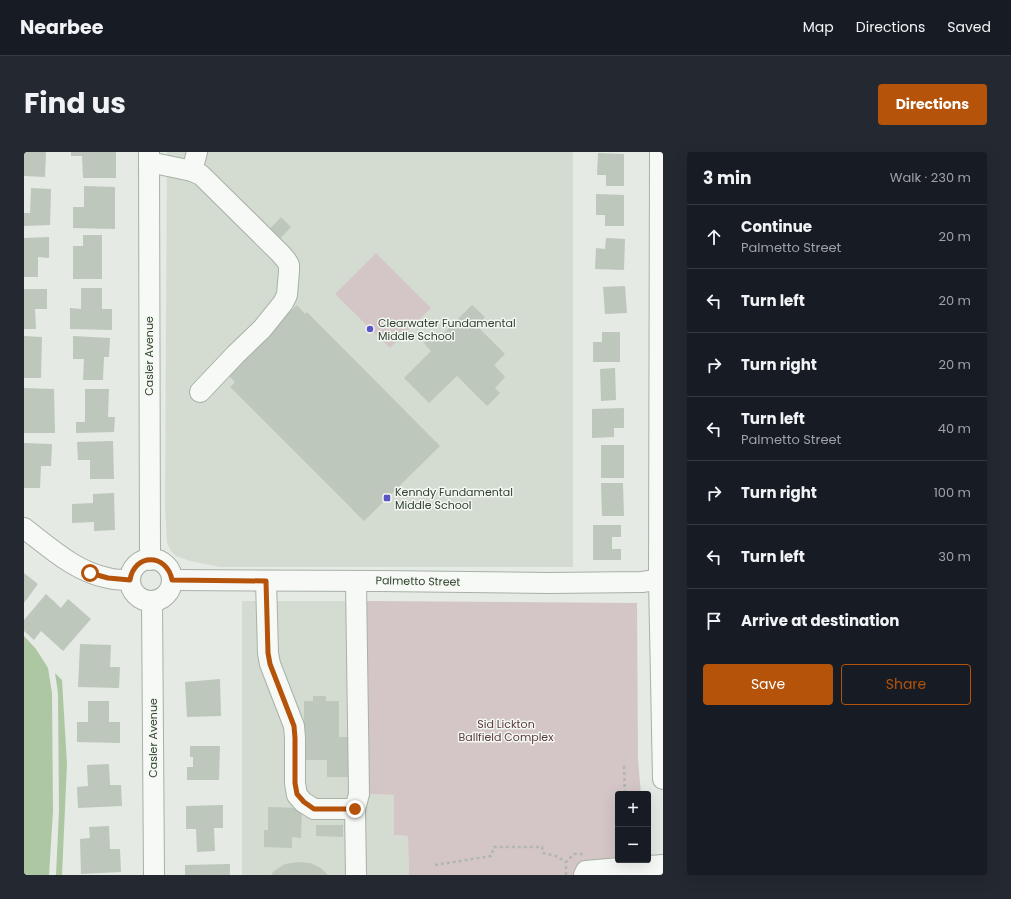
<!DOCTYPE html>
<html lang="en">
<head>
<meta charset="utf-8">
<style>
  :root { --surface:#171b24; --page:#242831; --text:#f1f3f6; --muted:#9ea1a6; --line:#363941; --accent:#b45309 }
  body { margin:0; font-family:Poppins,sans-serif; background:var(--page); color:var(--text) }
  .controls { position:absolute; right:12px; bottom:12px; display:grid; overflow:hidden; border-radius:4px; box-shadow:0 4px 16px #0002 }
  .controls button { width:36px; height:36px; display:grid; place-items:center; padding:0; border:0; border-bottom:1px solid var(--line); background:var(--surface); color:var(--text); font:20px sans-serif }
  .stop { position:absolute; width:12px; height:12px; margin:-9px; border:3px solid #b45309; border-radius:50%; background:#fff }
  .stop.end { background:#b45309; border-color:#fff; box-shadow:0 1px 4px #0008 }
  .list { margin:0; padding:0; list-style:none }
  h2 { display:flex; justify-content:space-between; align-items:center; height:52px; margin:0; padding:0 16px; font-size:17px }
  h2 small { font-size:13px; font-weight:400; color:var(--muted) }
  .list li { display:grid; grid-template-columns:26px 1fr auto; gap:12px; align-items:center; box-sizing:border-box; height:64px; padding:0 16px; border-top:1px solid var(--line) }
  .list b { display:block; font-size:15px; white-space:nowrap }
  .list p { margin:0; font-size:13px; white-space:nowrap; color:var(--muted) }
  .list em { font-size:13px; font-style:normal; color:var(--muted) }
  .actions { display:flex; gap:8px; padding:12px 16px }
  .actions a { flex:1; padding:9px 0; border:1px solid var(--accent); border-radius:4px; text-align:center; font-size:14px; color:var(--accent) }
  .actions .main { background:var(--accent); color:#fff }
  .icon { flex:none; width:22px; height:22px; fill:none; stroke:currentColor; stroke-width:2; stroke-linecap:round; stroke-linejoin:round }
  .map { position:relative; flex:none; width:639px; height:723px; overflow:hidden; border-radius:4px }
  header { display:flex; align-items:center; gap:24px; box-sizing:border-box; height:56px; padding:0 20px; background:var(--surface); border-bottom:1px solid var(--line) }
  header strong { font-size:19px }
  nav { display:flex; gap:22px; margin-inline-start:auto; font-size:14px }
  .intro { display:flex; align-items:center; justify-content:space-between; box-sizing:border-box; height:96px; padding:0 24px }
  h1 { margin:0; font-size:28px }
  .button { padding:10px 18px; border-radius:4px; background:var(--accent); color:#fff; font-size:14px; font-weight:700 }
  main { display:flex; gap:24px; padding:0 24px }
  aside { flex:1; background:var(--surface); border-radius:4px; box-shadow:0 4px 16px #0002 }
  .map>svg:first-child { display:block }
  .built { fill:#d4dcd2 }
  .park { fill:#d4c6c6 }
  .water { fill:#adc7a2 }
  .building { fill:#bdc7bb }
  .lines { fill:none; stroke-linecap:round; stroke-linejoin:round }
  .minor-casing { stroke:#a7b1a6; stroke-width:22 }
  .path { stroke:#afb7ae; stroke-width:2.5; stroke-dasharray:3 3; stroke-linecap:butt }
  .minor { stroke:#f7f9f6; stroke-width:20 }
  .route { stroke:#b45309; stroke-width:5 }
  .poi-dot { fill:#5955c4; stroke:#f4f8f3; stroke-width:1.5 }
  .labels { text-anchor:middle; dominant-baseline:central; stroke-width:3; stroke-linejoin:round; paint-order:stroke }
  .poi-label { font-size:11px; fill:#30412d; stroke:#f4f8f3; text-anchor:start }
  .street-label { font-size:11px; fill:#30412d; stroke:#f4f8f3 }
  .park-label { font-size:11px; fill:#5c3b3b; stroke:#f4f8f3 }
</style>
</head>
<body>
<header>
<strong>Nearbee</strong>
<nav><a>Map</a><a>Directions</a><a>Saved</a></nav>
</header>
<div class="intro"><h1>Find us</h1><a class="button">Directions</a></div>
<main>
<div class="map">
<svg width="639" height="723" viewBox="0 0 639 723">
  <rect width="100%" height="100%" fill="#e5eae4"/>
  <g class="built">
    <path d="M143,0H549V415H196L166,409L152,404L146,398L143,390L141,354Z"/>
    <path d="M218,449H343L345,642L370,643V683L384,684L385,723H218Z"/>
  </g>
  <g class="park">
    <path d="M352,101L407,156L366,196L311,142Z"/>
    <path d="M343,449L613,451L614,607L617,642H594V708L622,723H385L384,684L370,683V643L345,642Z"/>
  </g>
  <g class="water">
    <path d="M0,484L12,497L24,516L28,541L29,659L25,723H0Z"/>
    <path d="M31,521L38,528L43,612L38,723H32L35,659L34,541Z"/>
  </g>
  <g class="building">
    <path d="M0,0H22L21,25L0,24Z"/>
    <path d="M47,0H92V26H59L58,4H47Z"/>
    <path d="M574,1L600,2V34H582V23H573Z"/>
    <path d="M60,34L91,35V77L49,76V55H60Z"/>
    <path d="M7,36L27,37L26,73L0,74V61H6Z"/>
    <path d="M572,42L600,43V74H581V63H572Z"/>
    <path d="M257,65L267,75L252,91L242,81Z"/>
    <path d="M59,83H78V127H49V94H59Z"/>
    <path d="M25,85V106L14,105V125H0V86Z"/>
    <path d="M582,86L601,87L600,118L571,117L572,96L581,97Z"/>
    <path d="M601,134L603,161L581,162L579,135Z"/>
    <path d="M57,136H78V157H88V178L46,177V156L57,157Z"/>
    <path d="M0,137H23V157H11L12,177H0Z"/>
    <path d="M273,153L281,162L283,160L416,294L340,369L206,235L211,230L203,222Z"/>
    <path d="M448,153L461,165L453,174L481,202L470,213L481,225L471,236L476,241L463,254L433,224L405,251L380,226L407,199L400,191L407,184L412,189Z"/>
    <path d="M578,180H596V210H569V190H578Z"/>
    <path d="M0,184L18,185L17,226H0Z"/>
    <path d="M49,184L86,186L85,205H80L79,228H59L60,207H49Z"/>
    <path d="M591,216L592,248L577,249L576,217Z"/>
    <path d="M0,236L30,237L31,281H0Z"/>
    <path d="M61,237H85L84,265H91L90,280L52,281V270H61Z"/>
    <path d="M600,256V276H590V285L568,286V257Z"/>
    <path d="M89,289L90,327H66V308H54L53,290Z"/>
    <path d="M0,291L28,292L27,314H17L16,336H0Z"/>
    <rect x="577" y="293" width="23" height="33"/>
    <path d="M577,331H599L600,364H578Z"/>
    <path d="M90,341L91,378L70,379V370L48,371V352L69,351V342Z"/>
    <path d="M569,373H597V385H588V397H597V408H569Z"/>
    <path d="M0,421L14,432L0,451Z"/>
    <path d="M22,442L37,456L44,447L67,467L39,499L17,479L10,488L0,479V468Z"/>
    <path d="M56,492L87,493L86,515H96L95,536L54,535Z"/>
    <path d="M196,527L197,564L163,565L161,530Z"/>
    <path d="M289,544H302V549H315V585H325V625H303V608H280V549H289Z"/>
    <path d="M64,549H85V570H96V591L53,590V570H64Z"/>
    <path d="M166,594H196L195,628H163V615H169V605H166Z"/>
    <path d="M85,612L86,633H97L98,654L54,656L53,635L64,634L63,613Z"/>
    <path d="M199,653V676H190L191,699L173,700L172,677H162V654Z"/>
    <path d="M244,655L278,656L277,686L268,685V696L240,695V678H244Z"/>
    <path d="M292,673H319V685L292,684Z"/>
    <path d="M85,674L86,697H96L97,720L57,722L56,687L66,686L65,675Z"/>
    <path d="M274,710L286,711L297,716L304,723H247L250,719L261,712Z"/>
    <path d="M206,712V723H161V713Z"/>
  </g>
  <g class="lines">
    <g class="minor-casing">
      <g id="minor">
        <path d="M125,0L126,408"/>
        <path d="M636,0L635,427L639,627"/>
        <path d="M125,10L168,19L177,23L256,101L262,108L265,113V119L263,143L259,151L238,177L212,202L176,240"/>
        <path d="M168,19L173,0"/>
        <path d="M0,376C26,396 52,420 84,426C91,428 99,428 106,428"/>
        <circle cx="127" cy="428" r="21"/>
        <path d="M148,428L356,429L525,431L618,430L639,427"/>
        <path d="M242,429L244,501L246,512L270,574L271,586V631L273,643L279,650L290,657H331L335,642L332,429"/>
        <path d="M128,449L130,723"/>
        <path d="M331,657L332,723"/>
        <path d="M560,723L562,719L596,716"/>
        <path d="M596,723V716L639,713"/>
      </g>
    </g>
    <g class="path">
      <path d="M600,614L601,642"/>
      <path d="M411,713L467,704L470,695H518L519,701L532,704L542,710"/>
      <path d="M542,723V710L550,702H559"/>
    </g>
    <use href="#minor" class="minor"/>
  </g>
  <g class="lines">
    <path class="route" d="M66,421L84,426L106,428C110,401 143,401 148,428L242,429L244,501L246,512L270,574L271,586V631L273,642L280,650L290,657H331"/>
  </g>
  <g class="poi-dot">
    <circle cx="346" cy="177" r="4"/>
    <rect x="359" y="342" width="8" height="8" rx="2"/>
  </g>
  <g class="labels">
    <g class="poi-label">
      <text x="354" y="171">Clearwater Fundamental<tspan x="354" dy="13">Middle School</tspan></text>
      <text x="371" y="340">Kenndy Fundamental<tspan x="371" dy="13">Middle School</tspan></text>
    </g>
    <g class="street-label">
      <text transform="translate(125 204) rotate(-90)">Casler Avenue</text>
      <text transform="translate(394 429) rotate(1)">Palmetto Street</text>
      <text transform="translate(129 586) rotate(-90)">Casler Avenue</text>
    </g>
    <g class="park-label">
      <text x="482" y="572">Sid Lickton<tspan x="482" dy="13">Ballfield Complex</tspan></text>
    </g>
  </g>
</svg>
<div class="controls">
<button>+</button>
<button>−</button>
</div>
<div class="stop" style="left:66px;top:421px"></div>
<div class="stop end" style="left:331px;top:657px"></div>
</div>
<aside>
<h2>3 min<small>Walk · 230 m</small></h2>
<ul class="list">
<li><svg class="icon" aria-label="ahead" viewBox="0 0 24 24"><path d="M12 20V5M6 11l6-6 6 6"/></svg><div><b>Continue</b><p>Palmetto Street</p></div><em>20 m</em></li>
<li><svg class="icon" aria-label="left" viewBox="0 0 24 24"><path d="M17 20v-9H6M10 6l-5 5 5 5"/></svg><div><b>Turn left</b></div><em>20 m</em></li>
<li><svg class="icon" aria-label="right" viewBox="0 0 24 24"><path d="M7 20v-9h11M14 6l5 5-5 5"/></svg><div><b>Turn right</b></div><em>20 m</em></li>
<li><svg class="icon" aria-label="left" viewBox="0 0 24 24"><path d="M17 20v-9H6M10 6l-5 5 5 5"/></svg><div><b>Turn left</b><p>Palmetto Street</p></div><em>40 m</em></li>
<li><svg class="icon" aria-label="right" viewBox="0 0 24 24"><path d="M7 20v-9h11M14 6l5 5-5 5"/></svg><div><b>Turn right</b></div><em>100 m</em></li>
<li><svg class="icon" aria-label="left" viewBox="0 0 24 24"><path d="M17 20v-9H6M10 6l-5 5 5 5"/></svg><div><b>Turn left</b></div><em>30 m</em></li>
<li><svg class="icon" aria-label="arrive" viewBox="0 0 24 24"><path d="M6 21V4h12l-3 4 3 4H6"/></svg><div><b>Arrive at destination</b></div></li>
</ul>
<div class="actions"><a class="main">Save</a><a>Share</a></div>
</aside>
</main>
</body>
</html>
